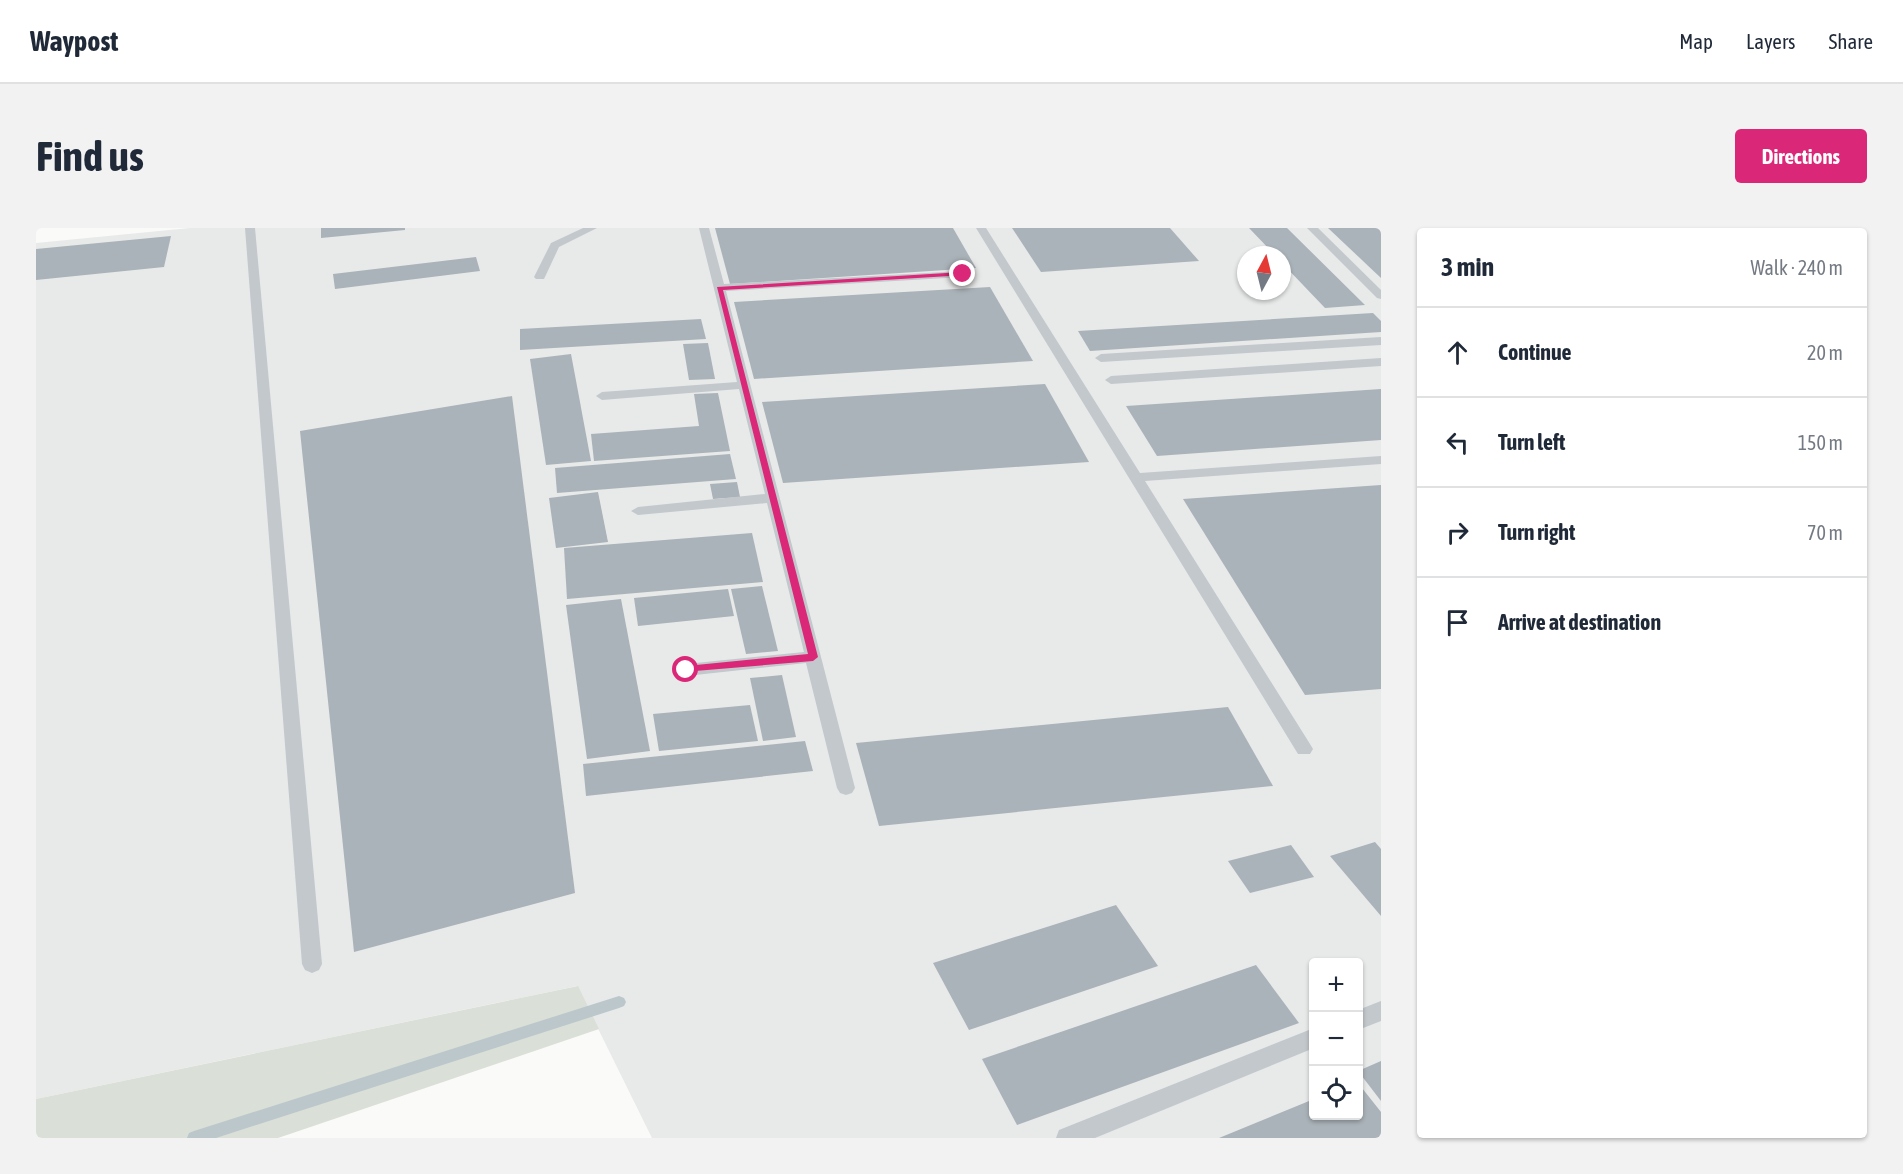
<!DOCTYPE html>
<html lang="en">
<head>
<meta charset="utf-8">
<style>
  :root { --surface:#fff; --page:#f2f2f3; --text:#1f2937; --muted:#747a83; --line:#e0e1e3; --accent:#db2777 }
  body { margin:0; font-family:"Asap Condensed",sans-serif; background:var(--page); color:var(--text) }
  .controls { position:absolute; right:18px; bottom:18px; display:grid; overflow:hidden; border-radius:6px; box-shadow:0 2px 4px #0004 }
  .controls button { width:54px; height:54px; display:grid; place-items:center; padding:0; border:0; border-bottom:2px solid var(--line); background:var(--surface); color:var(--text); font:30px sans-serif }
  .compass { position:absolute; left:1201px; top:18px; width:54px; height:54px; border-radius:50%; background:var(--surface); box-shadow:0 2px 4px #0004; rotate:7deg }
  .stop { position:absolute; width:18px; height:18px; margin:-14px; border:4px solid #db2777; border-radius:50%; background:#fff }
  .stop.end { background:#db2777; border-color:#fff; box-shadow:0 2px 6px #0008 }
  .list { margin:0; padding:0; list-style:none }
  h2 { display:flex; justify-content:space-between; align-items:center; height:78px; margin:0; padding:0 24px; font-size:26px }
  h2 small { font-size:20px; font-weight:400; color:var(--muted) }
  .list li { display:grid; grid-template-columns:39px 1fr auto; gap:18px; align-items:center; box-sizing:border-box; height:90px; padding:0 24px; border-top:2px solid var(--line) }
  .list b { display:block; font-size:22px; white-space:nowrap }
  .list em { font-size:20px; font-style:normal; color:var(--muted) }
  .icon { flex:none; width:33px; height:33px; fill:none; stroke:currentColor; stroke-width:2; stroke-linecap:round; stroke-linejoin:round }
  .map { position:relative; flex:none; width:1345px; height:910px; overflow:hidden; border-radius:6px }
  header { display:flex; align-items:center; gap:36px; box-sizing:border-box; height:84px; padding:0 30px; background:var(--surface); border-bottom:2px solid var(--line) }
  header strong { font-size:28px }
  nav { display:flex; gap:33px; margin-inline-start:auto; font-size:21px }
  .intro { display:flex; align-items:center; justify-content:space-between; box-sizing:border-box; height:144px; padding:0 36px }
  h1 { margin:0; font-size:42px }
  .button { padding:15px 27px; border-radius:6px; background:var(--accent); color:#fff; font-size:21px; font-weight:700 }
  main { display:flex; gap:36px; padding:0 36px }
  aside { flex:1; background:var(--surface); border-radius:6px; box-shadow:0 2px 4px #0004 }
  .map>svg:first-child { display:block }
  .built { fill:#e8e9e9; fill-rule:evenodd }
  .green { fill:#dadfd7 }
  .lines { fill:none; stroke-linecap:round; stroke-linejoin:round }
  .stream { fill:#bbc7cb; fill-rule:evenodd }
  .building { fill:#aab3b9 }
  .service { fill:#c3c8cc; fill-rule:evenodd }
  .route { fill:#db2777 }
</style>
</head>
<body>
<header>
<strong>Waypost</strong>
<nav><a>Map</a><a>Layers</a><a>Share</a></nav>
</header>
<div class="intro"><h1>Find us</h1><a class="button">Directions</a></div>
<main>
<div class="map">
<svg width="1345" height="910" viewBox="0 0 1345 910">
  <rect width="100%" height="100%" fill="#fafaf8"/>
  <path class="built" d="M154,0H1345V910H616L541,758L0,871V15ZM1210,27H1246V63H1210ZM1278,734H1322V888H1278Z"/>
  <path class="green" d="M542,758L563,801L242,910H0V871Z"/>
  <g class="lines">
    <path class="stream" d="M583,768L588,770L590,774L588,778L583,780L180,910H151L153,905L158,903Z"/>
  </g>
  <g class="building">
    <path d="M285,0H369V2L285,10Z"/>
    <path d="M679,0H917L940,40L694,56Z"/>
    <path d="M976,0H1134L1163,33L1005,44Z"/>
    <path d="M1213,0H1251L1329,77L1289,80L1246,35V27H1239Z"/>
    <path d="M1292,0H1345V50Z"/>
    <path d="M135,8L128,39L0,52V21Z"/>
    <path d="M440,29L444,43L299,61L297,46Z"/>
    <path d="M954,59L997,133L718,151L698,74Z"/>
    <path d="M1337,85L1345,93V104L1054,123L1042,103Z"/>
    <path d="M665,91L670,111L484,122V101Z"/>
    <path d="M672,115L679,151L653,152L647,116Z"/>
    <path d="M535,126L555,233L510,237L494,131Z"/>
    <path d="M1009,156L1053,234L747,255L726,174Z"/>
    <path d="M1345,161V212L1121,228L1090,178Z"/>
    <path d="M682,165L694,223L558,233L555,206L663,198L658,166Z"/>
    <path d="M476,168L539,665L318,724L264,203Z"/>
    <path d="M694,226L700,251L521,265L519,240Z"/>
    <path d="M701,254L704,269L677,271L674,256Z"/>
    <path d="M1345,257V461L1269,467L1147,271Z"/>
    <path d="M562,264L572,314L520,320L513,270Z"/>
    <path d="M716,305L727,354L531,371L528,320Z"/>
    <path d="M726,358L742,423L710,426L695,361Z"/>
    <path d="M692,361L698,388L602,398L598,370Z"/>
    <path d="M585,371L614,523L551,531L530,377Z"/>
    <path d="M746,447L760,509L727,513L714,450Z"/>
    <path d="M714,477L722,513L623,523L617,486Z"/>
    <path d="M1192,479L1237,558L843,598L820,515Z"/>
    <path d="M769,513L777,543L550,568L547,536Z"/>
    <path d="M1339,614L1345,621V688L1294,628Z"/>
    <path d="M1255,617L1278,649L1214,665L1192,633Z"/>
    <path d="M1080,677L1122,738L933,802L897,735Z"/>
    <path d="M1220,737L1263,795L981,897L946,831Z"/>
    <path d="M1345,833V873L1322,843Z"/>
    <path d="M1322,855L1345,884V910H1183L1278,871V888H1322Z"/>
  </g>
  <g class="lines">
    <g class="service">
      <path d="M209,0H219L286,736L283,742L276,745L269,742L266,736Z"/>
      <path d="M547,0H561L523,19L508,51H500L498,49L515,15Z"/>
      <path d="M663,0H673L688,56L927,43L933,46L927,49L690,63L819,560L816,565L810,567L804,565L801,560L770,435L650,448L642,442L650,436L768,424L731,275L602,287L595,283L602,279L729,266L703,161L566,172L560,168L566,164L701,154Z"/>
      <path d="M940,0H950L1104,245L1345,228V236L1109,253L1274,516L1277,521L1274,526H1262Z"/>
      <path d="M1271,0H1282L1345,62V71L1341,70Z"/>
      <path d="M1345,109V117L1065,134L1059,130L1065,126Z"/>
      <path d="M1345,130V138L1075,156L1069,152L1075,148Z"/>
      <path d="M1345,773V793L1322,802V782Z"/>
      <path d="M1278,800V820L1059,910H1020L1023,902Z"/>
    </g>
  </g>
  <path class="route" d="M927,44L930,47L687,62L782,429L777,433L647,444L645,442L650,438L772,426L681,59Z"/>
</svg>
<div class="controls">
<button>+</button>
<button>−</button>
<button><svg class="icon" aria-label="locate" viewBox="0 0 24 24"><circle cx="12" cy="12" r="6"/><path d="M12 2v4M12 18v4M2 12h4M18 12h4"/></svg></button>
</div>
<svg class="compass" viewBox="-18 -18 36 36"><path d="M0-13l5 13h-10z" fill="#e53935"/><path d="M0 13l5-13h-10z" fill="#747a83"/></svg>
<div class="stop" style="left:650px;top:442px"></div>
<div class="stop end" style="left:927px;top:46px"></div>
</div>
<aside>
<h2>3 min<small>Walk · 240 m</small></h2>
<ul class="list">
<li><svg class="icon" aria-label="ahead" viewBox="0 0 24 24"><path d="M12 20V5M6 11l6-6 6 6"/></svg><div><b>Continue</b></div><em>20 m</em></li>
<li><svg class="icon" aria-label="left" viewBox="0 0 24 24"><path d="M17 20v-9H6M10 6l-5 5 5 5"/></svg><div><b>Turn left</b></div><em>150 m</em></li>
<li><svg class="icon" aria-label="right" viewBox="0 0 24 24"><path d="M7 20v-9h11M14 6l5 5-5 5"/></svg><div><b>Turn right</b></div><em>70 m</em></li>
<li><svg class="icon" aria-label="arrive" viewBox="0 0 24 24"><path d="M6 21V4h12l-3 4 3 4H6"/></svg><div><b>Arrive at destination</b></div></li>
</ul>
</aside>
</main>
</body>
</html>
